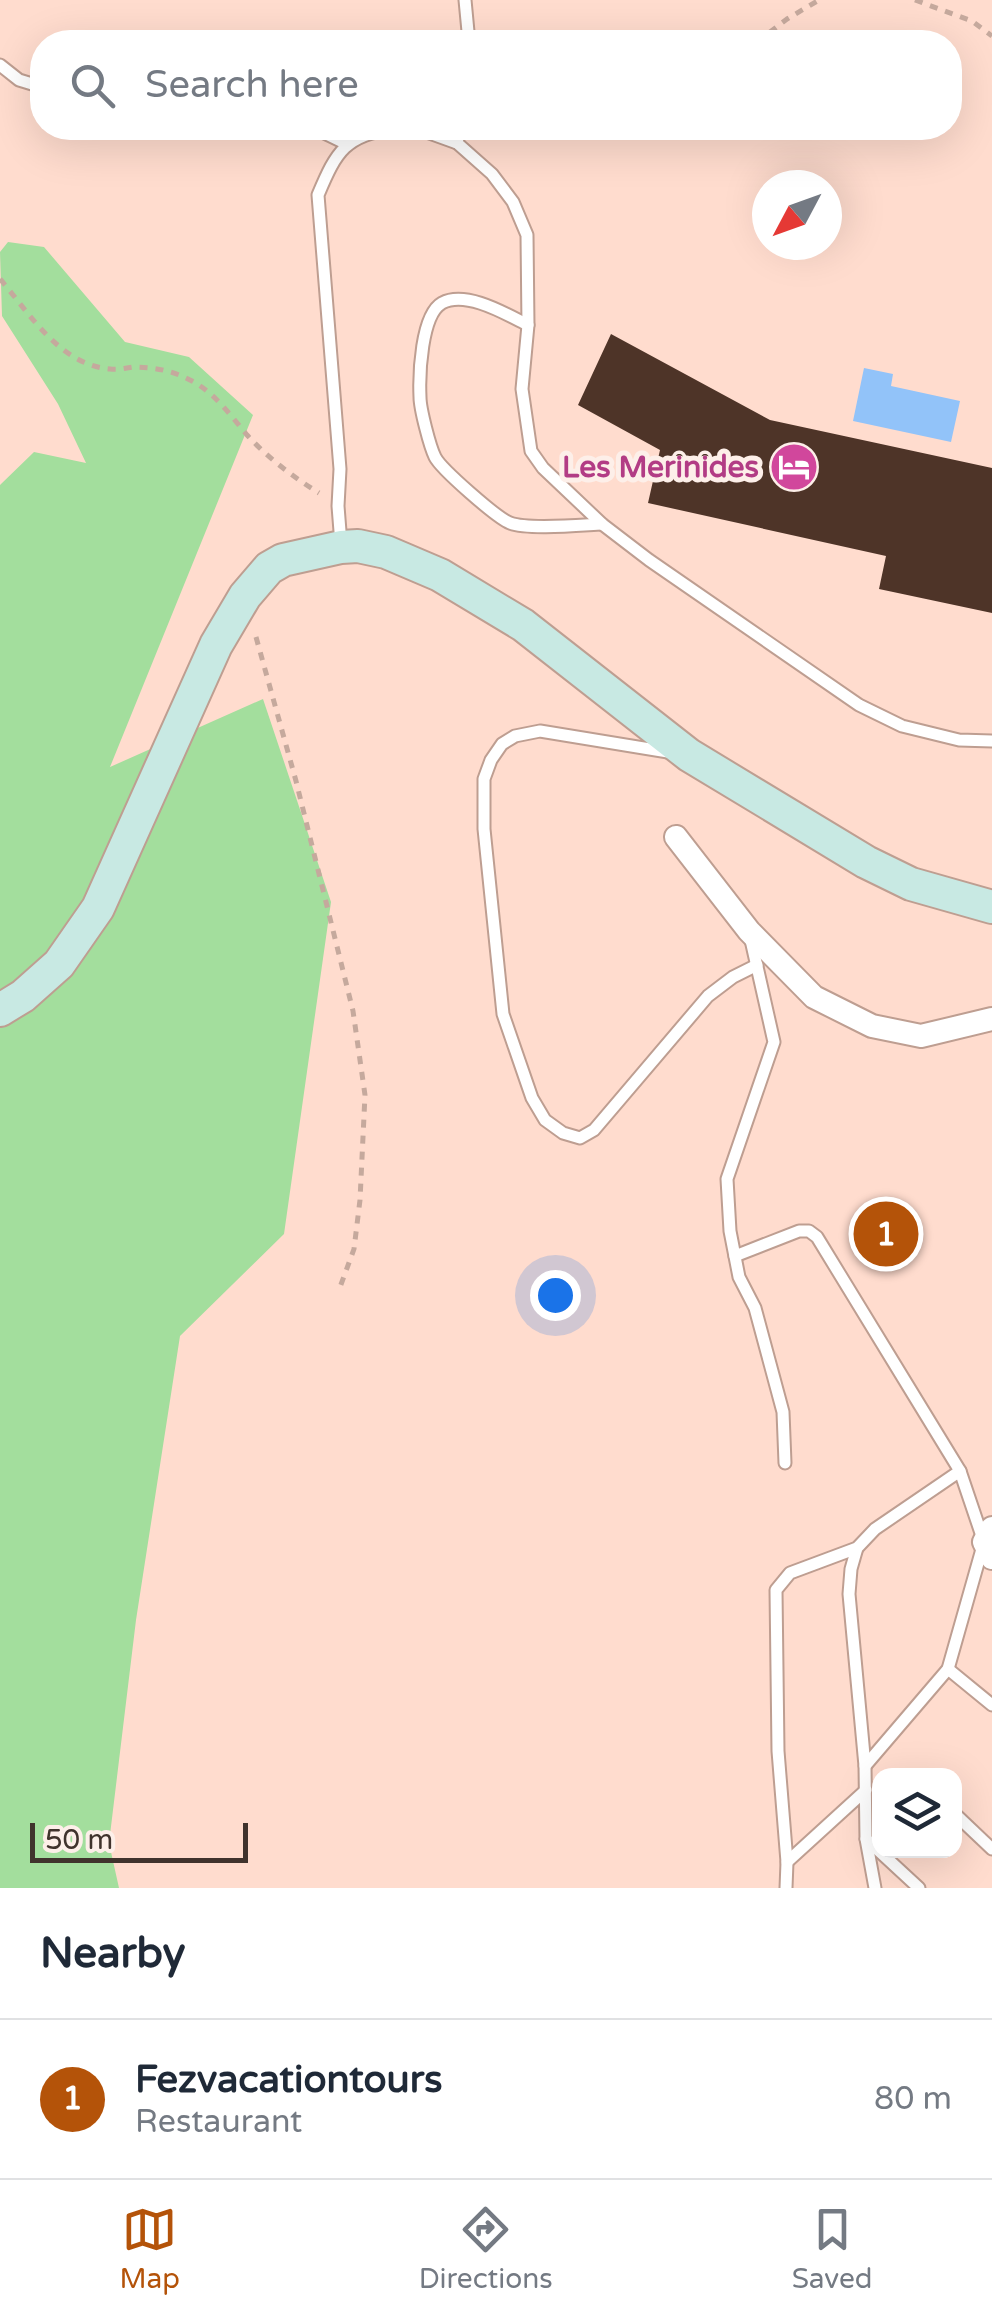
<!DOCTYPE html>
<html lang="en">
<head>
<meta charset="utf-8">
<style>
  :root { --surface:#fff; --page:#f2f2f3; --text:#1f2937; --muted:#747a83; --line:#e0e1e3; --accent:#b45309 }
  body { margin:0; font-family:"Varela Round",sans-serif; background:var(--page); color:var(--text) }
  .controls { position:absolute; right:30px; bottom:30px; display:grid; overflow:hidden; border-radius:20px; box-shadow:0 10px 40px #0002 }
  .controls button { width:90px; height:90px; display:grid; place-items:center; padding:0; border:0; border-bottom:2px solid var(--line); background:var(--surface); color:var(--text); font:50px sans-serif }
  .compass { position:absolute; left:752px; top:170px; width:90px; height:90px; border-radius:50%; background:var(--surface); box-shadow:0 10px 40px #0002; rotate:229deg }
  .scale { position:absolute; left:30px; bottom:25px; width:218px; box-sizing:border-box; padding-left:10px; border:5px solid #40332d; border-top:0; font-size:28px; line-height:35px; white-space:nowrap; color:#40332d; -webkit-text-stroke:8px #fdefe9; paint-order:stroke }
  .you { position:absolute; left:555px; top:1295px; width:35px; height:35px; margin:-25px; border:8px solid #fff; border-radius:50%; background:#1a73e8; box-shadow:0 0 0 15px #1a73e833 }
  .badge { display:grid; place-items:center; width:65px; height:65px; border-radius:50%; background:var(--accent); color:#fff; font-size:32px; font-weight:700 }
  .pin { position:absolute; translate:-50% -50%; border:5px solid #fff; box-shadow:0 2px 10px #0006 }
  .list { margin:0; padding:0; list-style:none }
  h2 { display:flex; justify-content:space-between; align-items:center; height:130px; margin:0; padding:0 40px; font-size:42px }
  h2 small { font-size:32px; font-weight:400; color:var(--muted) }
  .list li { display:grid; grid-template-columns:65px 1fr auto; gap:30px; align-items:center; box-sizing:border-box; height:160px; padding:0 40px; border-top:2px solid var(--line) }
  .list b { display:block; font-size:38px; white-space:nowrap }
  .list p { margin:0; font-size:32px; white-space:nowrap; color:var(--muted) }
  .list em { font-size:32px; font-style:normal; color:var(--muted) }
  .icon { flex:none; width:55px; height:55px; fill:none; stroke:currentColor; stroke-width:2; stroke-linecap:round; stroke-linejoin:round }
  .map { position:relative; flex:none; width:992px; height:1888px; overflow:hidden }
  .search { position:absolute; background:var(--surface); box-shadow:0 10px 40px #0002; left:30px; right:30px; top:30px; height:110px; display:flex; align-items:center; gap:25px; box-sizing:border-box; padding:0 35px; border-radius:40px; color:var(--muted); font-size:38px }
  .sheet { height:290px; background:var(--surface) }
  nav { display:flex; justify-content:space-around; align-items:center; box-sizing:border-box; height:140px; border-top:2px solid var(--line); background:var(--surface); font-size:28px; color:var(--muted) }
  nav a { display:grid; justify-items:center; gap:5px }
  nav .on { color:var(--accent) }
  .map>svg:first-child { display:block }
  .green { fill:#a3de9d }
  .water { fill:#92c3f9 }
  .building { fill:#4e3428 }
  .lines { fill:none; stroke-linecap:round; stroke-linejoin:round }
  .service-casing { stroke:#be9e91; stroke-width:15 }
  .minor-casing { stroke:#be9e91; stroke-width:26 }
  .secondary-casing { stroke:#be9e91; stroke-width:36 }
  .path { stroke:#c5a99d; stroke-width:5; stroke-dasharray:8 8; stroke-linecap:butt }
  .service { stroke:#fff; stroke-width:11 }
  .minor { stroke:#fff; stroke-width:22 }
  .secondary { stroke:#c8e9e3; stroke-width:32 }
  .labels { text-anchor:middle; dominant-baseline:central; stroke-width:10; stroke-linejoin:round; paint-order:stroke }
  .hotel-label { font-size:30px; font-weight:bold; fill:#b23c85; stroke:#fdefe9; text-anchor:end }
</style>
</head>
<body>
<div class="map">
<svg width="992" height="1888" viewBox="0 0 992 1888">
  <rect width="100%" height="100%" fill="#ffdcce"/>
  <path class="green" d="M8,242L44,247L125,342L189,357L253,415L110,767L263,699L331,902L284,1234L180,1336L136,1620L109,1843L119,1888H0V485L34,452L86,463L58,404L2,316L0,252Z"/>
  <path class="water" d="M864,368L893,374L891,386L960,401L951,442L853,421Z"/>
  <path class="building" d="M611,334L770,420L992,468V613L879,589L886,556L648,503L660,450L578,405Z"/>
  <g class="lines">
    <g class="service-casing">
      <g id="service">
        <path d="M465,0L469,42"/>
        <path d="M0,65L19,80L42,87"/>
        <path d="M314,128L347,144"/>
        <path d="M401,128L421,130L457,143L492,174L513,202L527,235L528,325L522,389L531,451L543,468L602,524L649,560L859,705L902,726L959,740L992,741"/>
        <path d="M457,143L460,128"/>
        <path d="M528,325C506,314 466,290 442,303C421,315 419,375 420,397C420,409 430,447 435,457C441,469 497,518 510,523C528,530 581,525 602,524"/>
        <path d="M341,544L338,506L340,469L318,195C337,150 345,136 395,128"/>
        <path d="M668,752L540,731L515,736L502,744L491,760L484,779V829L503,1014L532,1098L545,1120L563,1133L580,1138L594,1130L708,996L733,977L757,965"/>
        <path d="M751,940L774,1042L727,1179L730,1231L739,1277L755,1308L783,1412L785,1463"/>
        <path d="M735,1256L799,1231H809L817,1237L960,1471L984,1542L948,1669L865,1766"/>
        <path d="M857,1548L851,1569L849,1594L865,1766L866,1839L875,1888"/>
        <path d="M948,1669L992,1705"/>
        <path d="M954,1813L992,1849"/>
        <path d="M866,1839L919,1888"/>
        <path d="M787,1862L866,1790"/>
        <path d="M786,1888L787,1862L778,1751L776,1590L790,1573L857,1548L875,1529L960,1471"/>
      </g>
    </g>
    <g class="minor-casing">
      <g id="minor">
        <path d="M676,837L749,931L814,997L872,1026L921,1036L992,1019"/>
        <path d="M992,1528L984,1542L992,1558"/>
      </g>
    </g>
    <g class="secondary-casing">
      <path id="secondary" d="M0,1010L23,996L59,964L98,908L216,645L245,596L269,568L283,560L341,547L358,546L386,552L440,575L523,625L689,755L866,862L911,884L992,907"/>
    </g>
    <g class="path">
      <path d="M915,0L972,21L992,36"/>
      <path d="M757,42L787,19L819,0"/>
      <path d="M0,279C30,314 60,365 110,369C118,370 126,368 133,367C154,367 174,371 192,381C215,393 231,416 247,435C267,457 293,477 319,493"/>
      <path d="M256,637L296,781L353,1011L365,1095L360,1200L354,1249L339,1290"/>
    </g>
    <use href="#service" class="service"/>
    <use href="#minor" class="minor"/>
    <use href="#secondary" class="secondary"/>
  </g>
  <defs>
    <g id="hotel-disc" transform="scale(2.5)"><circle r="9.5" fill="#d1479c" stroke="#fdefe9"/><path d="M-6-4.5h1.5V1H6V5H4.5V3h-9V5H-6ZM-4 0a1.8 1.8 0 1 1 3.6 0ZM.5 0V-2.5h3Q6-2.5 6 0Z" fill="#fff"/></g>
  </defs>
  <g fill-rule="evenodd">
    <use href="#hotel-disc" x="794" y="467"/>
  </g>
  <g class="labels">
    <g class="hotel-label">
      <text x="759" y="467">Les Merinides</text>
    </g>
  </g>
</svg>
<div class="controls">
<button><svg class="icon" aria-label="layers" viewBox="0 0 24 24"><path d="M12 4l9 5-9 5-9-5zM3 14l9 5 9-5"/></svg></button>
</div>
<svg class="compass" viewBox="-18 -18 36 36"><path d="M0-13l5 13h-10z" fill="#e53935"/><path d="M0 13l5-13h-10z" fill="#747a83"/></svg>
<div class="scale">50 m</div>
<div class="you"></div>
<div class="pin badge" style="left:886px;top:1234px">1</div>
<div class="search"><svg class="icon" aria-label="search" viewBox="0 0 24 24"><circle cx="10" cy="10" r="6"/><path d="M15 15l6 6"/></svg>Search here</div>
</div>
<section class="sheet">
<h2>Nearby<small></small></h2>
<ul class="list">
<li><span class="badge">1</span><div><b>Fezvacationtours</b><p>Restaurant</p></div><em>80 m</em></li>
</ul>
</section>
<nav>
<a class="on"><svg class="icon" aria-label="map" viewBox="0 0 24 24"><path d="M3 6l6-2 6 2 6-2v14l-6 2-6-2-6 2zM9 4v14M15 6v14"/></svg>Map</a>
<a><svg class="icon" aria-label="directions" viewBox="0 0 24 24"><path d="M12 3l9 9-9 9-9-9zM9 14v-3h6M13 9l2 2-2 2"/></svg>Directions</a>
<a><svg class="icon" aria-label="saved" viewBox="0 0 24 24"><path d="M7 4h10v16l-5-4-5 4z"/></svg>Saved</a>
</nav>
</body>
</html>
